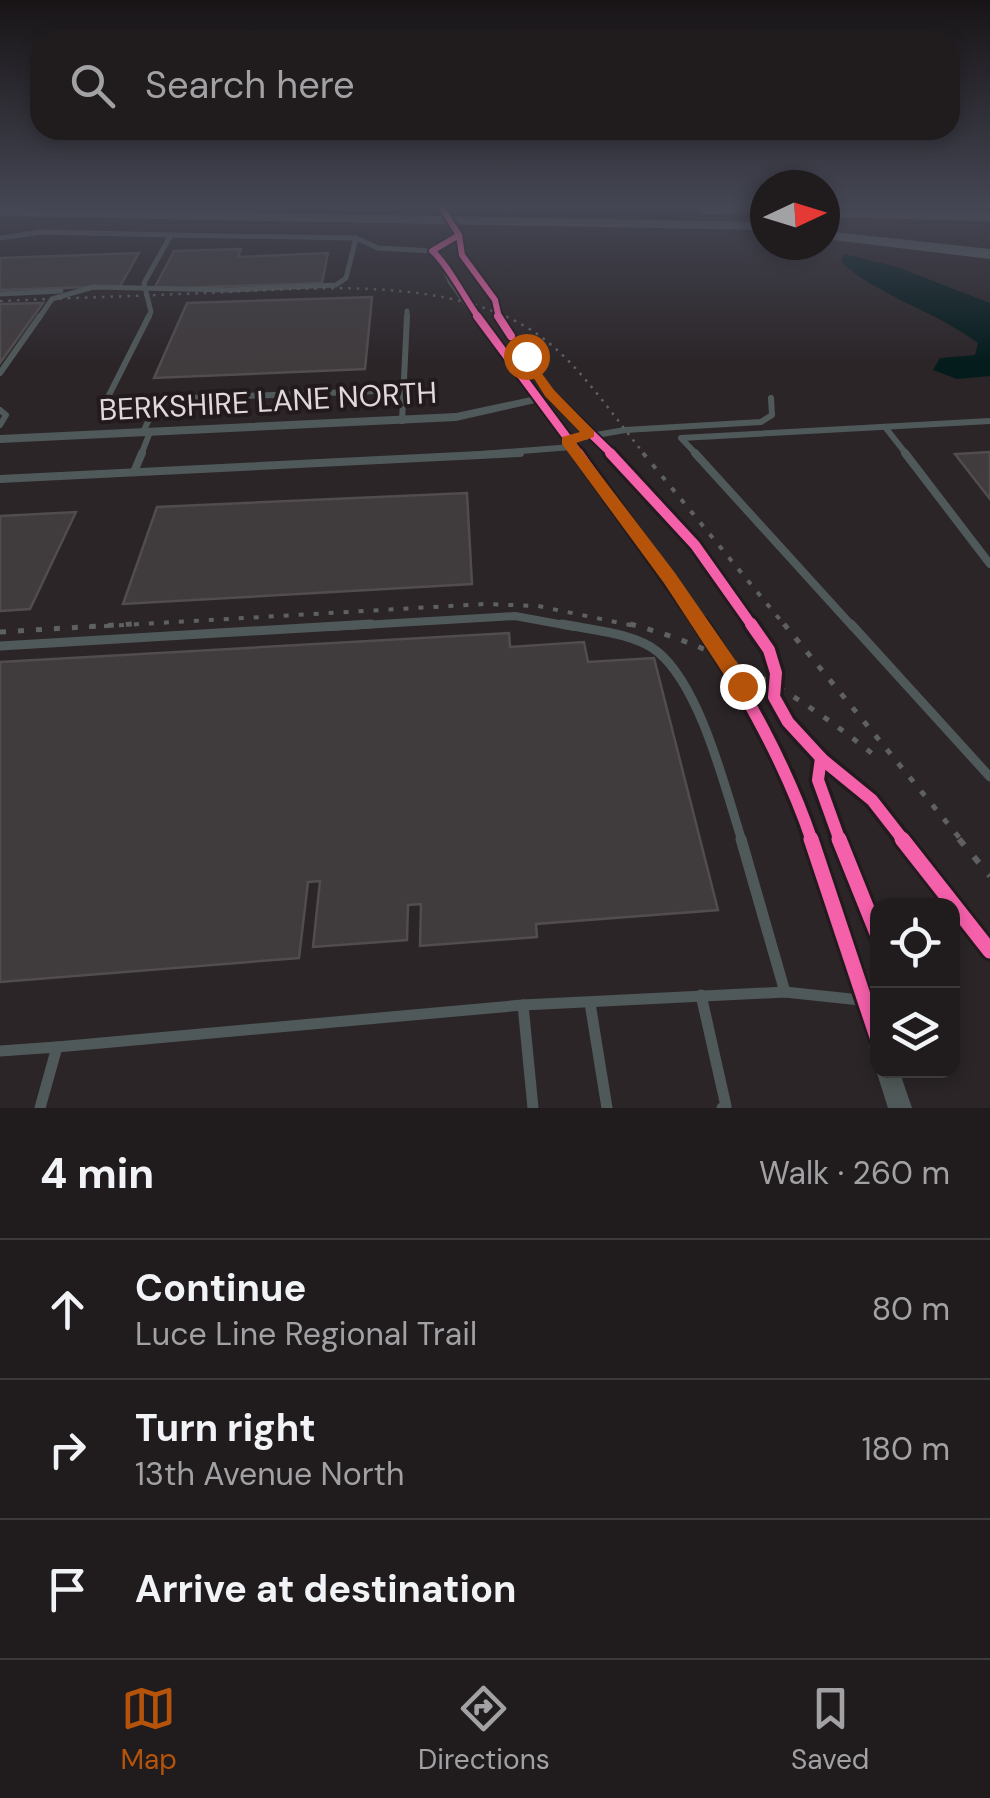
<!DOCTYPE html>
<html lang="en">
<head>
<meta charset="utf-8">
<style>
  :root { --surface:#201c1e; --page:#2d292b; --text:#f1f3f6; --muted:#a2a1a4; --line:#3d3a3c; --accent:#b45309 }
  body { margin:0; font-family:"DM Sans",sans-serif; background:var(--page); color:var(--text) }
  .controls { position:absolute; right:30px; bottom:30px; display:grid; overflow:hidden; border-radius:20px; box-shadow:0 5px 15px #0003 }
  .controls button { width:90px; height:90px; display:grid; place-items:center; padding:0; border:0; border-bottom:2px solid var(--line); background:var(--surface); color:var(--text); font:50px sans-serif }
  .compass { position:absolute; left:750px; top:170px; width:90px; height:90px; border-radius:50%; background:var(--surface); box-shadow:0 5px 15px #0003; rotate:86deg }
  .stop { position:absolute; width:30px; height:30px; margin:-22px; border:8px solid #b45309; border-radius:50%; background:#fff }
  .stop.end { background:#b45309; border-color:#fff; box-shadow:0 2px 10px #0008 }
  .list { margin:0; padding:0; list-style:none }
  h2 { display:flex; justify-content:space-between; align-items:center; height:130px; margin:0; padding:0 40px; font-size:42px }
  h2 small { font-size:32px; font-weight:400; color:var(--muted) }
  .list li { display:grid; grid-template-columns:65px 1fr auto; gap:30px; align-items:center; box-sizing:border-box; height:140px; padding:0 40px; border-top:2px solid var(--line) }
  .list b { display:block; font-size:38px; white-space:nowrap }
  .list p { margin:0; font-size:32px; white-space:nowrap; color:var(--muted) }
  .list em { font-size:32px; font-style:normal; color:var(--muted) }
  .icon { flex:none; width:55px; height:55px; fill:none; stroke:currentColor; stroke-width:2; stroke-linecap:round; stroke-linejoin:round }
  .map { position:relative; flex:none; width:990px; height:1108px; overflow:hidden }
  .search { position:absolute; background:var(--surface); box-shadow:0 5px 15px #0003; left:30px; right:30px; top:30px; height:110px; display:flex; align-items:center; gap:25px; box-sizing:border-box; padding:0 35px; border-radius:30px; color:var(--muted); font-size:38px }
  .sheet { height:550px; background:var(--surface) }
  nav { display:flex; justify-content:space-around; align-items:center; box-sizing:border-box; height:140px; border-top:2px solid var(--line); background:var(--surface); font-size:28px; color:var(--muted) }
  nav a { display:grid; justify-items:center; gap:5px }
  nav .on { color:var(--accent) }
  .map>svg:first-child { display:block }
  .water { fill:#051c1d }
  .building { fill:#403b3d; stroke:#514c4e; stroke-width:2.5 }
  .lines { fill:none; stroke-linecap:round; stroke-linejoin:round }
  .service-far4 { stroke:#505959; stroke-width:5 }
  .service-far3 { stroke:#505959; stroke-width:6 }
  .service-far2 { stroke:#505959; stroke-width:8 }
  .service-far1 { stroke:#505959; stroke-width:9 }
  .service { stroke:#505959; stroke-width:11 }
  .minor { fill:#505959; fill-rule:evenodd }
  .motorway { fill:#565e5f; fill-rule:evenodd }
  .rail-far3 { stroke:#5f6061; stroke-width:2.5; stroke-dasharray:2.5 6; stroke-linecap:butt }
  .rail-far2 { stroke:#5f6061; stroke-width:4; stroke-dasharray:5 10; stroke-linecap:butt }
  .rail-far1 { stroke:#5f6061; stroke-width:5; stroke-dasharray:6 12; stroke-linecap:butt }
  .rail { stroke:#5f6061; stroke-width:6; stroke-dasharray:8 15; stroke-linecap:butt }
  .cycleway-far4-casing { stroke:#231a1d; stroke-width:10 }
  .cycleway-far3-casing { stroke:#231a1d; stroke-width:12 }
  .cycleway-far2-casing { stroke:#231a1d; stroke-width:16 }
  .cycleway-far1-casing { stroke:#231a1d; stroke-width:19 }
  .cycleway-casing { stroke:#231a1d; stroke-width:21 }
  .cycleway-far4 { stroke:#f560ab; stroke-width:6 }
  .cycleway-far3 { stroke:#f560ab; stroke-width:8 }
  .cycleway-far2 { stroke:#f560ab; stroke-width:10 }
  .cycleway-far1 { stroke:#f560ab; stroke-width:12 }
  .cycleway { stroke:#f560ab; stroke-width:15 }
  .route { fill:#b45309 }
  .labels { text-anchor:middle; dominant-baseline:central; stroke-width:8; stroke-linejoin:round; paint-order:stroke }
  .street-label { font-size:30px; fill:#dfd9db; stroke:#231a1d }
</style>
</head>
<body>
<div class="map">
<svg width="990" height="1108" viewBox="0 0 990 1108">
  <rect width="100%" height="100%" fill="#2b2528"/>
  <path class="water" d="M845,254L897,267L990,303V376L957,379L933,370L940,358L975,355L978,343C935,311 880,297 841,262Z"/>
  <g class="building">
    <path d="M241,249L238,257L328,253L322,283L154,289L174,251Z"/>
    <path d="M139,253L120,286L0,290V258Z"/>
    <path d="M372,297L365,369L154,378L187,303Z"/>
    <path d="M43,303L0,363V304Z"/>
    <path d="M990,452V499L955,454Z"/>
    <path d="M467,493L472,584L123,604L157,507Z"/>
    <path d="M76,512L30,609L0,611V516Z"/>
    <path d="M509,633L510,647L584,642L588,662L654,658L718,910L536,924L537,937L420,946L421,904L408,905L407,940L313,947L320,881L308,882L299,958L0,982V662Z"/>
  </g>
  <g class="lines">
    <g class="service-far4">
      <path d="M171,235L356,238L378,248L432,251"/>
      <path d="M0,238L41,232L171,235L144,283L151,312L148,318"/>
      <path d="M0,294L61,291"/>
      <path d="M39,318L52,299L93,287L229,290L336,285L346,278L356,238"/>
      <path d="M407,318V311"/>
    </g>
    <g class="service-far3">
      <path d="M149,316L109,395L111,401L404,390"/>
      <path d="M0,373L40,316"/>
      <path d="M0,410L6,415L0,425"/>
      <path d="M402,421L407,316"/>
      <path d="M885,427L907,455"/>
      <path d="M143,432L158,401"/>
      <path d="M567,440L625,430L761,422L772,415L771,398"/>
      <path d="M141,455L150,432"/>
      <path d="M470,455L572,447"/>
      <path d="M697,455L681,438L990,421"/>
    </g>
    <g class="service-far2">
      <path d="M695,453L853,627"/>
      <path d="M905,453L990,564"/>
      <path d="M134,472L142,453"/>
      <path d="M0,479L520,453"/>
      <path d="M329,627L515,616L575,627"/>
    </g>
    <g class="service-far1">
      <path d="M562,624C591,630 635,633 658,652C701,688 725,788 742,841"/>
      <path d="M851,624L990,777"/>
      <path d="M0,646L371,624"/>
    </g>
    <g class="service">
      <path d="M741,839L785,992"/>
      <path d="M701,995L726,1106L722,1108"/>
      <path d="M590,1003L607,1108"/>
      <path d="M523,1005L533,1108"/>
      <path d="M57,1047L523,1005L785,992L860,1000"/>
      <path d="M0,1051L57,1047L40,1108"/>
    </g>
    <g class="minor">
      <path d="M432,248L444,255L457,283L675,574L748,682L810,809L878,1006V1051L870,1048L867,1040L793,812L736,692L665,582L535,403L456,421L0,443V435L456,413L531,397L448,283L437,258L428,251Z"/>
      <path d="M878,1065V1070H899L912,1108H888L876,1070Z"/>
    </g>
    <g class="motorway">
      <path d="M704,207H765V210L706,215L699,211Z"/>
      <path d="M0,208L765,222V230L0,216Z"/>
      <path d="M825,209L990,213V221L825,217Z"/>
      <path d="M825,231L990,249V259L825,239Z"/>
    </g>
    <path class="rail-far3" d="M0,301C68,298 137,296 205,293C308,289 452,273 540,336C581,366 613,416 645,455"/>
    <g class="rail-far2">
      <path d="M643,453L786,627"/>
      <path d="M89,627L485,604L538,606L640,627"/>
    </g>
    <g class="rail-far1">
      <path d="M630,624C724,648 806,699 880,760"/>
      <path d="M784,624L962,841"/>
      <path d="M0,632L132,624"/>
    </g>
    <path class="rail" d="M959,839L990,876"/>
    <g class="cycleway-far4-casing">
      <g id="cycleway-far4">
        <path d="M441,207L459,235L462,255L495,300L499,318"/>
        <path d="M459,235L432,251C445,260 467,302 479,318"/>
      </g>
    </g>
    <g class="cycleway-far3-casing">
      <g id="cycleway-far3">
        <path d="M477,316L580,455"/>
        <path d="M498,316L511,336"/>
        <path d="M554,398L613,455"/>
      </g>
    </g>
    <g class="cycleway-far2-casing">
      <g id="cycleway-far2">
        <path d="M578,453L702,627"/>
        <path d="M610,453L695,545L753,627"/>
      </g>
    </g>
    <g class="cycleway-far1-casing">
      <g id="cycleway-far1">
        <path d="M701,624C745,692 786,764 812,841"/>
        <path d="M751,624L769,650L776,673L774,697L788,722L823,760L872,800L904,841"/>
        <path d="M821,758L818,780L840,841"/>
      </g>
    </g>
    <g class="cycleway-casing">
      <g id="cycleway">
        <path d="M811,839L878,1040"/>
        <path d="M839,839L878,936"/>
        <path d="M902,839L990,951"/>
      </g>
    </g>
    <use href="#cycleway-far4" class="cycleway-far4"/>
    <use href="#cycleway-far3" class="cycleway-far3"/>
    <use href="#cycleway-far2" class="cycleway-far2"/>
    <use href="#cycleway-far1" class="cycleway-far1"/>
    <use href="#cycleway" class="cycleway"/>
  </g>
  <linearGradient id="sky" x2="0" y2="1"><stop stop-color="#181416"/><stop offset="0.57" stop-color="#444653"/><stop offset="1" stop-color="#444653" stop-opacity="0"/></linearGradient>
  <rect width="990" height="362" fill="url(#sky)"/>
  <path class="route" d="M526,352L554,390L594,431V437L576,443L675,573L749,680V693H736L664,583L562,444V437L580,432L545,396L520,356Z"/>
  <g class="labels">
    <g class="street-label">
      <text transform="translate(268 401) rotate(-3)">BERKSHIRE LANE NORTH</text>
    </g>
  </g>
</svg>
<div class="controls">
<button><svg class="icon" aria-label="locate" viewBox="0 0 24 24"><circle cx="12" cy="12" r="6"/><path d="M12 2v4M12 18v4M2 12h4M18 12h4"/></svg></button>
<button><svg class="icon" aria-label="layers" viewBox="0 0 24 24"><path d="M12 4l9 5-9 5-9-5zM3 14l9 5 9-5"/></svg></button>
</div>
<svg class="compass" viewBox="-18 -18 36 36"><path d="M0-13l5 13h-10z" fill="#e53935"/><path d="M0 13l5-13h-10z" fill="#a2a1a4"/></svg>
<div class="stop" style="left:526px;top:356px"></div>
<div class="stop end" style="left:742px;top:686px"></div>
<div class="search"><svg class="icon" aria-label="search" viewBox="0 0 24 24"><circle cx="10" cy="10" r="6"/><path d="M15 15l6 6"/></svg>Search here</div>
</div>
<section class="sheet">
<h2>4 min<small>Walk · 260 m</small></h2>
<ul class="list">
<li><svg class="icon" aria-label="ahead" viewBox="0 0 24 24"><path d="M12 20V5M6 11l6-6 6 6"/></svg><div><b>Continue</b><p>Luce Line Regional Trail</p></div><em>80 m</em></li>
<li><svg class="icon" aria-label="right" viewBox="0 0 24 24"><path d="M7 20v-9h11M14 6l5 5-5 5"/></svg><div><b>Turn right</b><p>13th Avenue North</p></div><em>180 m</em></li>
<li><svg class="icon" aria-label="arrive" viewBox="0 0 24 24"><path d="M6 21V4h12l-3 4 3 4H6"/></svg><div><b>Arrive at destination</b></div></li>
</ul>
</section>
<nav>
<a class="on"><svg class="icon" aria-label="map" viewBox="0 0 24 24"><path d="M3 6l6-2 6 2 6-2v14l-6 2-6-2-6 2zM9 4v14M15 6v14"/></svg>Map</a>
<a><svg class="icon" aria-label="directions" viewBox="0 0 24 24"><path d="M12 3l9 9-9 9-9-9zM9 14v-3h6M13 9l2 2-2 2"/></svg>Directions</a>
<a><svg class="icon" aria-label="saved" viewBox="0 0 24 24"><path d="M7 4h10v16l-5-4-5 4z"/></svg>Saved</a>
</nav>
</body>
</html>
